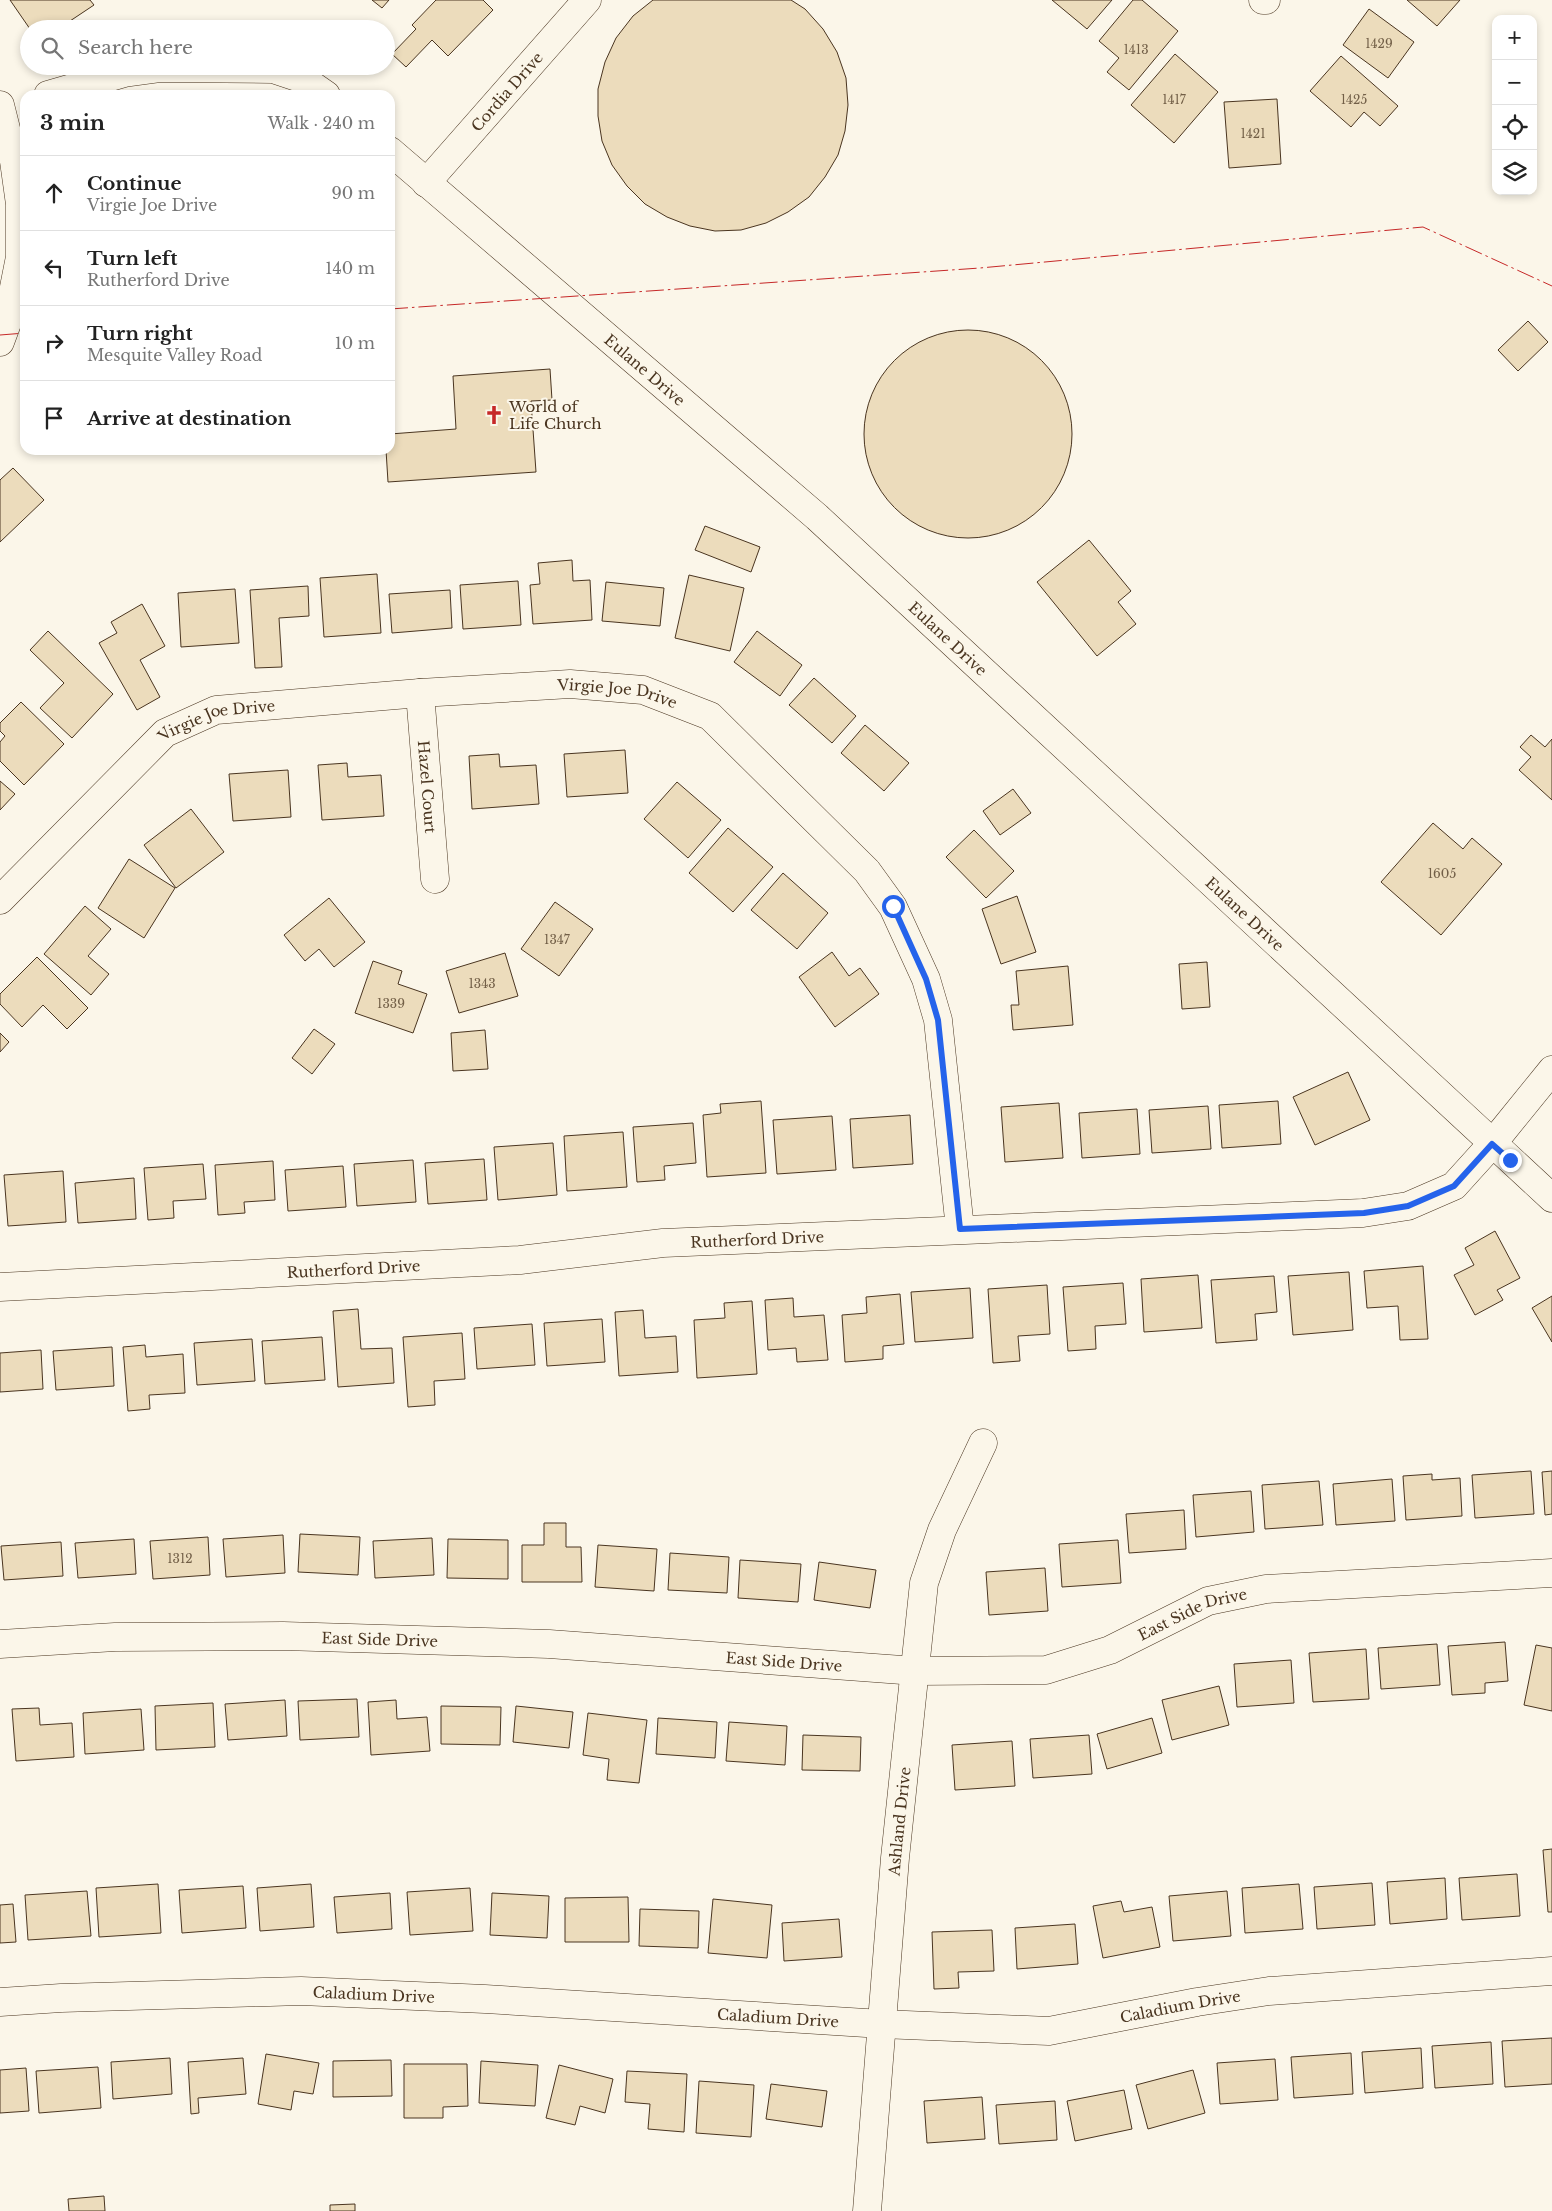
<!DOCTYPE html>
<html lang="en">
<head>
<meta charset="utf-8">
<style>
  :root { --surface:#fff; --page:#f2f2f2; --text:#222; --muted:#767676; --line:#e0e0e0 }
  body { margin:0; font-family:"Libre Baskerville",serif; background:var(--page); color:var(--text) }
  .controls { position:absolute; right:15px; top:15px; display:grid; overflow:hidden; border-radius:10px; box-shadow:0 2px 8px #0003 }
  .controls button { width:45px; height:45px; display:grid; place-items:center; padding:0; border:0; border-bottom:1px solid var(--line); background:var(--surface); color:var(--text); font:25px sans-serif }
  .stop { position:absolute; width:15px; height:15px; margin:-11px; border:4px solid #2563eb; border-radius:50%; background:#fff }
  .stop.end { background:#2563eb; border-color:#fff; box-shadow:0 1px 5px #0008 }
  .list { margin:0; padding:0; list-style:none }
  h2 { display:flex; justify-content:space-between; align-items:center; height:65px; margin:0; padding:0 20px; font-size:21px }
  h2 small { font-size:16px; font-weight:400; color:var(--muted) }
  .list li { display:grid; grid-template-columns:32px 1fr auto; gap:15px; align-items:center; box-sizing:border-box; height:75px; padding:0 20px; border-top:1px solid var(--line) }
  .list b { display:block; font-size:19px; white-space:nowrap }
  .list p { margin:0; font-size:16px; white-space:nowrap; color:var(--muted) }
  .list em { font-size:16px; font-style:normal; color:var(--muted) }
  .icon { flex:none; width:28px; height:28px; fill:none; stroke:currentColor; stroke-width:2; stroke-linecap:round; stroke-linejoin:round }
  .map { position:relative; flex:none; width:1552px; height:2211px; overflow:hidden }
  .search { position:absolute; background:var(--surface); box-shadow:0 2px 8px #0003; left:20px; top:20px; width:375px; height:55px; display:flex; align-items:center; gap:12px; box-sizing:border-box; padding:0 18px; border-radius:28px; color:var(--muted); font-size:19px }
  .panel { position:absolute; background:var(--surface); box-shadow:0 2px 8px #0003; left:20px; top:90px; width:375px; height:365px; border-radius:15px }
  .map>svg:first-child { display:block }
  .building { fill:#ecdcbc; stroke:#4a3520 }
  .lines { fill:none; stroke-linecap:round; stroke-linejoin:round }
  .minor-casing { stroke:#4a3520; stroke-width:29 }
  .minor { stroke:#fbf6e9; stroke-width:28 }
  .power { stroke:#c62828; stroke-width:1; stroke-dasharray:18 4 2.5 4; stroke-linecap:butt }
  .route { stroke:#2563eb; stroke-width:6 }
  .labels { text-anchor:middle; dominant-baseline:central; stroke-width:4; stroke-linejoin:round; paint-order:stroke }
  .number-label { font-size:12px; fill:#725f47 }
  .street-label { font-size:15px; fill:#4a3520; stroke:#fbf6e9 }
  .poi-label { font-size:15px; fill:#4a3520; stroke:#fbf6e9; text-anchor:start }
</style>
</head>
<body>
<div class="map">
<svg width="1552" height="2211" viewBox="0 0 1552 2211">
  <rect width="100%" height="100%" fill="#fbf6e9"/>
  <g class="building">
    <path d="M10,0H90L94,5L58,29H30Z"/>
    <path d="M372,0H389L382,8Z"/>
    <path d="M436,0H483L493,10L448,56L432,40L406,67L392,54L416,29L412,25Z"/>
    <path d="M653,0H791L805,9L823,29L837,52L846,78L848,105L845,131L838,155L825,177L809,197L788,212L766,223L741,230L715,231L690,226L667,217L645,204L627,186L612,165L602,141L598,116V89L605,62L616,38L633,16Z"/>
    <path d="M1052,0H1112L1087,29Z"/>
    <path d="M1133,0H1142L1178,31L1129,90L1107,72L1119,58L1099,41Z"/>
    <path d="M1407,0H1460L1437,26Z"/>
    <path d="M1369,9L1414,42L1388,78L1343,45Z"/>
    <path d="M1175,54L1218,92L1174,143L1131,105Z"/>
    <path d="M1341,56L1398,106L1380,126L1364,112L1351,127L1310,91Z"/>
    <path d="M1277,99L1281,164L1229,168L1224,102Z"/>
    <path d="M1528,321L1548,342L1518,371L1498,350Z"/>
    <circle cx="968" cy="434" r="104"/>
    <path d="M550,369L552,400L531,401L536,472L388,482L386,450H390V434L456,429L453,376Z"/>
    <path d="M13,468L44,500L0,542V480Z"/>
    <path d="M705,526L760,547L751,572L695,550Z"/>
    <path d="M1089,540L1131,591L1118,602L1136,624L1097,656L1037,582Z"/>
    <path d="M572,560L573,581L590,580L592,620L533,624L530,585L540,584L538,563Z"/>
    <path d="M377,574L381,633L324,637L320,578Z"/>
    <path d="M689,575L744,588L730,651L675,638Z"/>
    <path d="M518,581L521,625L463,629L460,585Z"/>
    <path d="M606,582L664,588L660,626L602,621Z"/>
    <path d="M308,586L309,616L279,618L282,667L255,668L250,590Z"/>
    <path d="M235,589L239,643L181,647L178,593Z"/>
    <path d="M450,590L452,628L392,633L389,594Z"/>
    <path d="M142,604L165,646L140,660L160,697L137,710L99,643L117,633L111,622Z"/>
    <path d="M48,631L113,694L72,738L40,708L64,683L30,650Z"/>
    <path d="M757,631L802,665L780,696L734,662Z"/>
    <path d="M814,678L856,716L832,743L789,705Z"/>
    <path d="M21,702L64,744L24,785L0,761V742L5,736L0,731V723Z"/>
    <path d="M865,725L909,763L884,791L841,753Z"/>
    <path d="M1531,735L1545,747L1552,739V800L1519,770L1531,757L1520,747Z"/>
    <path d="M625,750L628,793L567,797L564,754Z"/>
    <path d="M499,754L500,767L536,765L539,804L472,809L469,756Z"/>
    <path d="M347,763L348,777L381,775L384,816L322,820L318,765Z"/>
    <path d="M288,770L291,817L233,821L229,774Z"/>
    <path d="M0,781L15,794L0,810Z"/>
    <path d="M677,782L721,820L688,858L644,819Z"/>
    <path d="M1013,789L1031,813L1000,835L983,811Z"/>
    <path d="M191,809L224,852L176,888L144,845Z"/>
    <path d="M1433,823L1463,849L1472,838L1502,864L1441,935L1381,882Z"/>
    <path d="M728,828L773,867L733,912L689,873Z"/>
    <path d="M974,830L1014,871L986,898L946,857Z"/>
    <path d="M129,859L175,888L144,938L98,908Z"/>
    <path d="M783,873L828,913L797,949L751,910Z"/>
    <path d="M1017,896L1036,952L1001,964L982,909Z"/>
    <path d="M329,898L365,942L334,967L319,949L305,961L284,935Z"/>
    <path d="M555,902L593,929L559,976L521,949Z"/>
    <path d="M85,906L111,929L88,956L109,974L91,995L44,954Z"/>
    <path d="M832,952L849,976L860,968L879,994L835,1027L799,977Z"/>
    <path d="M505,953L518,996L459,1013L446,971Z"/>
    <path d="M37,957L88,1008L67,1029L43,1005L22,1027L0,1004V994Z"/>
    <path d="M373,961L402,971L398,984L427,994L413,1033L355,1013Z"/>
    <path d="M1207,962L1210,1007L1182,1009L1179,964Z"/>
    <path d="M1068,966L1073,1025L1013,1030L1011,1005H1019L1016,971Z"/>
    <path d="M314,1029L335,1044L312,1074L292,1058Z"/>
    <path d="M485,1030L488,1069L453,1071L451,1033Z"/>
    <path d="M0,1033L9,1042L0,1052Z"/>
    <path d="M1348,1072L1370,1120L1315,1145L1293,1097Z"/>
    <path d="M761,1101L766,1173L707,1177L703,1115L721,1113L720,1104Z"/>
    <path d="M1278,1101L1281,1144L1222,1148L1219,1105Z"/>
    <path d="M1059,1103L1063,1158L1005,1162L1001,1107Z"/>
    <path d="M1208,1106L1211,1149L1152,1153L1149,1110Z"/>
    <path d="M1137,1109L1140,1154L1082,1158L1079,1113Z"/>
    <path d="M910,1115L913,1164L853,1168L850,1119Z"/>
    <path d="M832,1116L836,1170L777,1174L773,1120Z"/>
    <path d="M693,1123L696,1163L664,1166L665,1180L637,1182L633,1127Z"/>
    <path d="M623,1132L627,1187L567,1191L564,1136Z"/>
    <path d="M553,1143L557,1195L498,1200L494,1147Z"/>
    <path d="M484,1159L487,1200L428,1204L425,1163Z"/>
    <path d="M413,1160L416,1202L357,1206L354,1164Z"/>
    <path d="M273,1161L275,1200L244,1202L245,1213L218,1215L215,1165Z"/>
    <path d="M203,1164L206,1199L173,1201L174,1218L148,1220L144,1168Z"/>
    <path d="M343,1166L346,1207L288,1211L285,1170Z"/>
    <path d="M63,1171L66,1222L8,1226L4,1175Z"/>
    <path d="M134,1178L136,1219L78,1223L75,1183Z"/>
    <path d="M1495,1231L1520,1278L1497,1290L1503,1300L1475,1315L1454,1275L1474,1265L1465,1248Z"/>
    <path d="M1423,1266L1428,1339L1400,1340L1398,1306L1367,1308L1364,1271Z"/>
    <path d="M1349,1272L1353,1330L1293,1335L1288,1276Z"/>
    <path d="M1198,1275L1202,1328L1144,1332L1141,1279Z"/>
    <path d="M1274,1276L1277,1312L1255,1314L1257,1340L1216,1343L1211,1280Z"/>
    <path d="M1123,1283L1126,1324L1095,1326L1096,1349L1068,1351L1063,1287Z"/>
    <path d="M1047,1285L1050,1334L1018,1336L1020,1361L993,1363L988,1289Z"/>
    <path d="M970,1288L973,1338L915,1342L911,1292Z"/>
    <path d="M900,1294L904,1344L883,1346V1359L845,1362L842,1315L867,1313L866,1297Z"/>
    <path d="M1552,1296V1342L1532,1308Z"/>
    <path d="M793,1298L794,1317L824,1315L828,1360L797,1362L796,1348L768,1350L765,1300Z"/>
    <path d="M752,1301L757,1374L697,1378L694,1320L725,1318L724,1303Z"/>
    <path d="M358,1309L361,1349L392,1348L394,1383L338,1387L333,1311Z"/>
    <path d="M643,1310L645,1338L676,1336L678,1372L619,1376L615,1312Z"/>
    <path d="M602,1319L605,1362L547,1366L544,1323Z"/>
    <path d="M532,1324L535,1365L477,1369L474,1328Z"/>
    <path d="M462,1333L465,1379L434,1381L435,1405L408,1407L403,1337Z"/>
    <path d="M322,1337L325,1380L265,1384L262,1341Z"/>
    <path d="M252,1339L255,1381L197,1385L194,1343Z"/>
    <path d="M145,1345L146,1357L183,1354L185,1393L149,1395L150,1409L128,1411L123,1347Z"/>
    <path d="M112,1347L114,1386L56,1390L53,1351Z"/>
    <path d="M41,1350L43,1389L0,1392V1353Z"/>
    <path d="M1531,1471L1534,1514L1475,1518L1472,1475Z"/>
    <path d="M1552,1471V1514L1545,1515L1542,1472Z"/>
    <path d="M1432,1474V1480L1460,1478L1462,1516L1406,1520L1403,1476Z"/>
    <path d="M1392,1479L1395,1521L1336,1525L1333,1484Z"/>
    <path d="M1319,1481L1323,1525L1265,1529L1262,1485Z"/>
    <path d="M1251,1491L1254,1532L1196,1537L1193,1495Z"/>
    <path d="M1184,1510L1186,1549L1129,1553L1126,1514Z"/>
    <path d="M544,1523H566V1547H581L582,1582H522V1545H544Z"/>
    <path d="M300,1534L360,1537L358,1575L298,1572Z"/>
    <path d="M283,1535L285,1573L226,1577L223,1539Z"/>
    <path d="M208,1537L210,1575L153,1579L150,1541Z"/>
    <path d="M432,1538L434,1575L375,1578L373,1541Z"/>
    <path d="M134,1539L136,1574L78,1578L75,1543Z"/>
    <path d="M448,1539L508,1540V1579L447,1578Z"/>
    <path d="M1118,1540L1121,1583L1062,1587L1059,1544Z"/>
    <path d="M61,1542L63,1576L4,1580L1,1546Z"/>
    <path d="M598,1545L657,1549L654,1591L595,1587Z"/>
    <path d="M670,1553L729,1557L727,1593L668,1590Z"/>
    <path d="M740,1560L801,1564L798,1602L738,1598Z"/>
    <path d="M819,1562L876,1570L870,1608L814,1600Z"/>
    <path d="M1045,1568L1048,1611L989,1615L986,1572Z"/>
    <path d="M1505,1642L1508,1681L1485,1683V1693L1452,1695L1448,1646Z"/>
    <path d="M1437,1644L1440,1685L1381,1689L1378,1648Z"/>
    <path d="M1536,1645L1552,1648V1711L1524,1705Z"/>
    <path d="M1366,1649L1369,1699L1313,1702L1309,1653Z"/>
    <path d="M1291,1660L1294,1703L1237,1707L1234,1664Z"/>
    <path d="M1219,1686L1229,1725L1172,1740L1162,1700Z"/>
    <path d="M357,1699L359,1737L300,1740L298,1701Z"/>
    <path d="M285,1700L287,1736L228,1740L225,1704Z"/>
    <path d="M396,1700L397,1719L427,1717L430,1751L371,1755L368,1702Z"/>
    <path d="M213,1703L215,1747L156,1750L155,1706Z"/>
    <path d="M441,1706L501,1707L500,1745L441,1744Z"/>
    <path d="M516,1706L573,1712L569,1748L513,1742Z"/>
    <path d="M39,1708L40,1725L72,1723L74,1757L16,1761L12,1709Z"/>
    <path d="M141,1709L144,1750L85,1754L83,1713Z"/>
    <path d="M588,1713L647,1720L639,1783L607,1780L609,1759L583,1755Z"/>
    <path d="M658,1718L717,1722L715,1758L656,1754Z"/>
    <path d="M1152,1718L1162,1753L1107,1769L1097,1734Z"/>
    <path d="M729,1722L787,1726L785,1765L726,1761Z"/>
    <path d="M803,1735L861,1737L860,1771L802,1770Z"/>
    <path d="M1089,1735L1092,1774L1033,1778L1030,1739Z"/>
    <path d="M1012,1741L1015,1786L955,1790L952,1745Z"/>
    <path d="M1552,1849V1912H1548L1543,1850Z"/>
    <path d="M1517,1874L1520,1916L1462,1920L1459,1878Z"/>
    <path d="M1445,1878L1447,1919L1390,1924L1387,1882Z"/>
    <path d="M1372,1883L1375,1925L1317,1929L1314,1887Z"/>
    <path d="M158,1884L161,1933L99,1937L96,1888Z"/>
    <path d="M311,1884L314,1927L260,1931L257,1888Z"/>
    <path d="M1299,1884L1303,1929L1245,1933L1242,1888Z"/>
    <path d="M243,1886L246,1928L182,1933L179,1890Z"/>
    <path d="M470,1888L473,1931L410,1935L407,1892Z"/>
    <path d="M87,1891L91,1936L28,1940L25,1895Z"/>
    <path d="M1227,1891L1231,1936L1173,1941L1169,1896Z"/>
    <path d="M390,1893L392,1929L337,1933L334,1897Z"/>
    <path d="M492,1893L549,1896L547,1938L490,1935Z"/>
    <path d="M628,1897L629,1942H565V1898Z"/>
    <path d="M713,1899L772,1905L767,1958L708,1953Z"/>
    <path d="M1121,1901L1124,1912L1152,1907L1160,1947L1103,1958L1093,1906Z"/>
    <path d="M13,1904L16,1942L0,1943V1905Z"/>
    <path d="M640,1909L699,1911L698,1948L639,1946Z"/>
    <path d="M839,1919L842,1957L784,1961L782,1923Z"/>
    <path d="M1075,1924L1078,1964L1017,1969L1015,1928Z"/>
    <path d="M992,1930L994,1971L958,1972L959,1988L934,1989L932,1932Z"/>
    <path d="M1552,2038V2084L1505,2087L1502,2041Z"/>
    <path d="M1491,2042L1493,2084L1435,2088L1432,2046Z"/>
    <path d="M1421,2048L1423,2088L1365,2093L1362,2052Z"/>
    <path d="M1351,2053L1353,2094L1294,2098L1291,2057Z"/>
    <path d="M266,2054L319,2063L313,2094L294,2091L291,2110L258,2104Z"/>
    <path d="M170,2058L172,2094L113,2099L111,2062Z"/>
    <path d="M243,2058L246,2094L198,2098L199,2113L191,2114L188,2062Z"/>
    <path d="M1275,2059L1278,2100L1220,2104L1217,2063Z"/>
    <path d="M391,2060L392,2096L333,2097V2061Z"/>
    <path d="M481,2061L538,2065L535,2106L479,2103Z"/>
    <path d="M404,2064H467L468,2106L443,2107V2118H404Z"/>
    <path d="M559,2065L613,2079L605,2113L580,2106L575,2125L546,2118Z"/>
    <path d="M98,2067L101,2108L39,2113L36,2071Z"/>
    <path d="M26,2068L29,2111L0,2113V2070Z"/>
    <path d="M1193,2070L1205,2113L1148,2129L1136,2085Z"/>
    <path d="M627,2071L687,2074L684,2132L648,2129L650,2104L625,2102Z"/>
    <path d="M699,2081L754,2085L751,2137L696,2133Z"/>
    <path d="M771,2084L827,2091L822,2127L766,2119Z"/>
    <path d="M1124,2090L1132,2129L1075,2141L1067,2101Z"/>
    <path d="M982,2097L985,2139L927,2143L924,2101Z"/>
    <path d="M1055,2101L1057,2140L999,2144L996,2105Z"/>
    <path d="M104,2196L105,2211H69L68,2199Z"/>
    <path d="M355,2204V2211H330V2205Z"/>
  </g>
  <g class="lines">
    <g class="minor-casing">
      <g id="minor">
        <path d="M1263,0H1266"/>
        <path d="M48,95L124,73L161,68L273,69L303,79L326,95"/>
        <path d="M0,105L14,161L20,204V257L7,323L0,342"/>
        <path id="s1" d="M390,151L817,517L1552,1198"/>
        <path id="s2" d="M426,183L587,0"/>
        <path id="s3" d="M420,693L435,879"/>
        <path id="s4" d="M0,900L165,733L216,710L420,693L570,684L643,690L710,716L867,871L893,907L926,979L938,1020L960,1229"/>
        <path id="s5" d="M0,1287L520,1260L663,1243L1363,1213L1408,1206L1454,1186L1492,1144L1552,1070"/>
        <path id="s6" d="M0,1644L115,1637L283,1636L549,1644L916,1671L1046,1670L1110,1650L1208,1601L1266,1589L1552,1573"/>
        <path id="s7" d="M0,2002L61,1998L301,1991L485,1999L882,2024L1049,2031L1197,2002L1269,1991L1552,1971"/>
        <path id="s8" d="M867,2211L895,1858L924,1583L942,1530L983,1443"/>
      </g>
    </g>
    <use href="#minor" class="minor"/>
    <g class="power">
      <path d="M390,309L980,268L1423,227L1552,286"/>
      <path d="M0,335L25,333"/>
    </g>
  </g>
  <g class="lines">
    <path class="route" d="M893,906L926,979L938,1020L960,1229L1364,1213L1408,1206L1454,1186L1492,1144L1510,1160"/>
  </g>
  <defs>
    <g id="church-bare" transform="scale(1.5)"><path d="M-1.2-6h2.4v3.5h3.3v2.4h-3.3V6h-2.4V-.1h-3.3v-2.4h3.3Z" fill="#c62828" stroke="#fbf6e9" stroke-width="2.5" paint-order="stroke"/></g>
  </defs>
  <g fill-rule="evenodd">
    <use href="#church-bare" x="494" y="415"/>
  </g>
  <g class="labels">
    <g class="number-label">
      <text x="1379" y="43">1429</text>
      <text x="1136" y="49">1413</text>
      <text x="1174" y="99">1417</text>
      <text x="1354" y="99">1425</text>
      <text x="1253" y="133">1421</text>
      <text x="1442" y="873">1605</text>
      <text x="557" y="939">1347</text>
      <text x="482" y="983">1343</text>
      <text x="391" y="1003">1339</text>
      <text x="180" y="1558">1312</text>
    </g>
    <g class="street-label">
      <text stroke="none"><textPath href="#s2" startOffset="122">Cordia Drive</textPath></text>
      <text stroke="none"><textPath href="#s1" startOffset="336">Eulane Drive</textPath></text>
      <text stroke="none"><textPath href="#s1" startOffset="741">Eulane Drive</textPath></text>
      <text stroke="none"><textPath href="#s4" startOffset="694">Virgie Joe Drive</textPath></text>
      <text stroke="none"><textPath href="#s4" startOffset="289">Virgie Joe Drive</textPath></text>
      <text stroke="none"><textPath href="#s3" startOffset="94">Hazel Court</textPath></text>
      <text stroke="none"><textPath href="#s1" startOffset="1146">Eulane Drive</textPath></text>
      <text stroke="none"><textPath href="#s5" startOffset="759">Rutherford Drive</textPath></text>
      <text stroke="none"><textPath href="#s5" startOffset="354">Rutherford Drive</textPath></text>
      <text stroke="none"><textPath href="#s6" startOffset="1205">East Side Drive</textPath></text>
      <text stroke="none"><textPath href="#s6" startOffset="380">East Side Drive</textPath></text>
      <text stroke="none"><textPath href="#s6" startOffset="785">East Side Drive</textPath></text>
      <text stroke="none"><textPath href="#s8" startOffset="391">Ashland Drive</textPath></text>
      <text stroke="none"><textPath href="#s7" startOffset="374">Caladium Drive</textPath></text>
      <text stroke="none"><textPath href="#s7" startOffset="1184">Caladium Drive</textPath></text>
      <text stroke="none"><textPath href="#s7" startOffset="779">Caladium Drive</textPath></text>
    </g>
    <g class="poi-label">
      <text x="509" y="406">World of<tspan x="509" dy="17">Life Church</tspan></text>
    </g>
  </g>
</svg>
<div class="controls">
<button>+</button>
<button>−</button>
<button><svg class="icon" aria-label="locate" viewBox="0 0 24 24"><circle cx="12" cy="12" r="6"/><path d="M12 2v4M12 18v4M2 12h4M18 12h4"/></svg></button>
<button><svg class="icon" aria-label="layers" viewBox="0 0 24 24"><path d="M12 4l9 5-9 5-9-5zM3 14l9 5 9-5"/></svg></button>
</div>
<div class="stop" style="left:893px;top:906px"></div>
<div class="stop end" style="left:1510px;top:1160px"></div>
<div class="search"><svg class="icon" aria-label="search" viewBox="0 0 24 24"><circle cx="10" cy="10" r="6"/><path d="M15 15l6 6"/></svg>Search here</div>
<section class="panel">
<h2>3 min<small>Walk · 240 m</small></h2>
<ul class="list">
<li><svg class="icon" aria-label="ahead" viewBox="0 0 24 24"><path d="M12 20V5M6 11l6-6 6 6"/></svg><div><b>Continue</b><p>Virgie Joe Drive</p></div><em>90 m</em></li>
<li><svg class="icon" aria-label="left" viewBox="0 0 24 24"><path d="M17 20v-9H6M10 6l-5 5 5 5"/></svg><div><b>Turn left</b><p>Rutherford Drive</p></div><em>140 m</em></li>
<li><svg class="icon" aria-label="right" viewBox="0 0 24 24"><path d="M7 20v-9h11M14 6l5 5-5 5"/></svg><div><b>Turn right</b><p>Mesquite Valley Road</p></div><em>10 m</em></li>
<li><svg class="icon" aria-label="arrive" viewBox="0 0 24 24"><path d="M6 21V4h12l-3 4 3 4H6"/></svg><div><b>Arrive at destination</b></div></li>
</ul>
</section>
</div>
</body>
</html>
